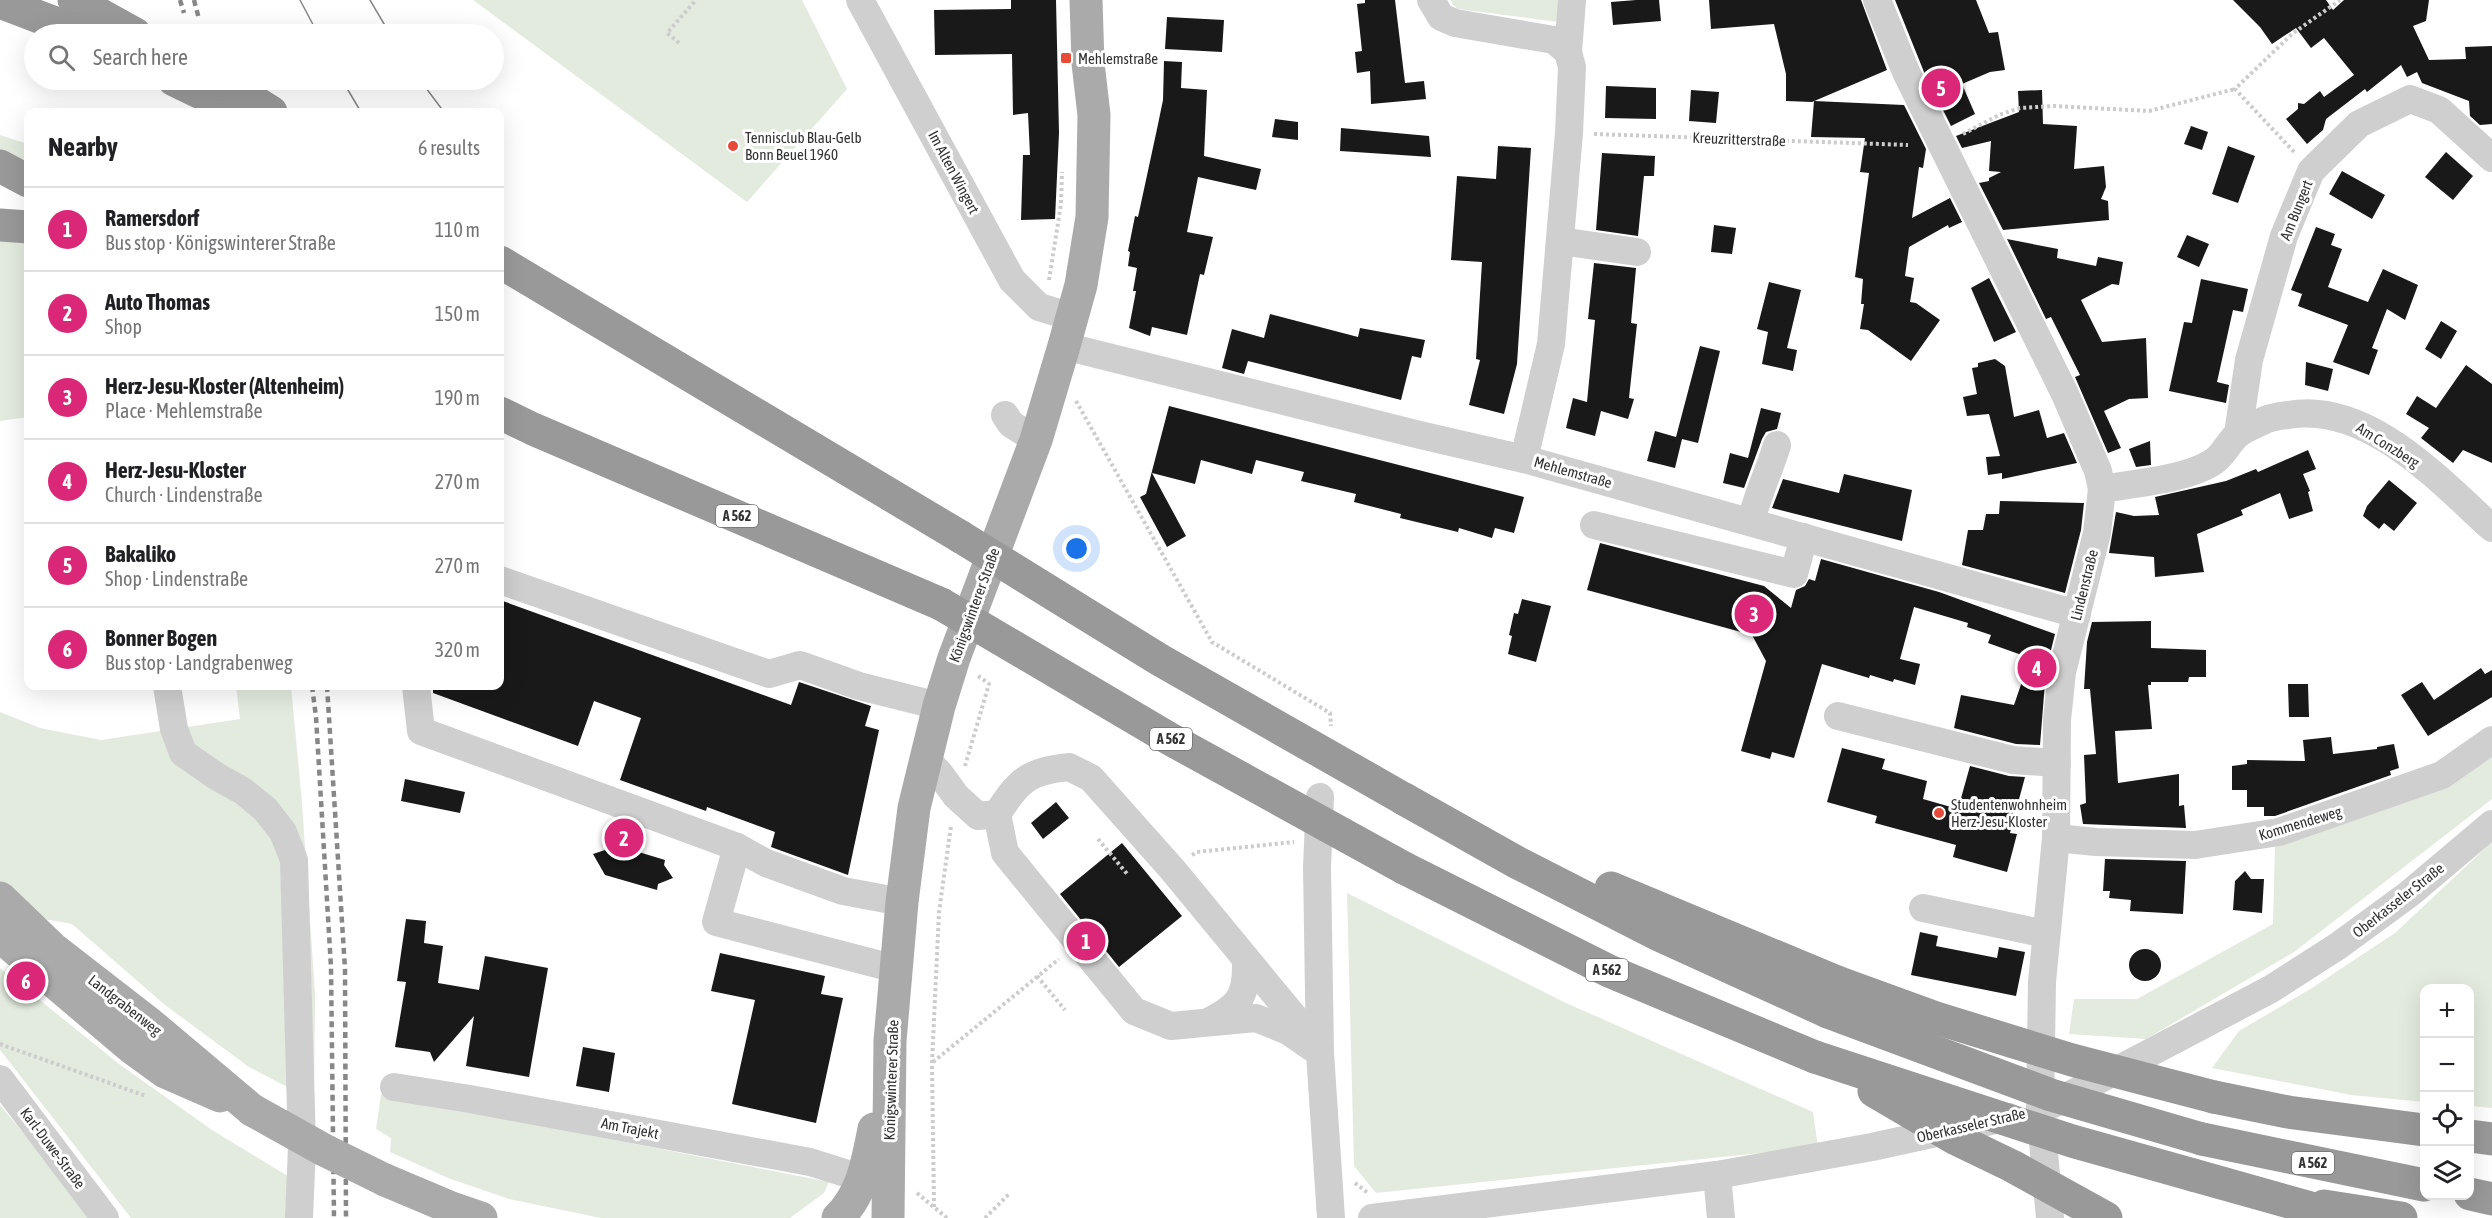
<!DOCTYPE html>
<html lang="en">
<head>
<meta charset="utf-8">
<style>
  :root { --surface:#fff; --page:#f6f6f6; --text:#202124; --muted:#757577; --line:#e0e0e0; --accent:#db2777 }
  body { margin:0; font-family:"Asap Condensed",sans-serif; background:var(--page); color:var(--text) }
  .controls { position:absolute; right:18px; bottom:18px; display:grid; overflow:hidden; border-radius:12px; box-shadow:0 6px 24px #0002 }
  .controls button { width:54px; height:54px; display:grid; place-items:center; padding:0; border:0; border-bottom:2px solid var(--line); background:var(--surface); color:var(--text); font:30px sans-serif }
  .you { position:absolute; left:1077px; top:549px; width:21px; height:21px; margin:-15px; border:4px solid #fff; border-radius:50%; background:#1a73e8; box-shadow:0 0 0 9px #1a73e833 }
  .badge { display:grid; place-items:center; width:39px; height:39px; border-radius:50%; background:var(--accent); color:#fff; font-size:20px; font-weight:700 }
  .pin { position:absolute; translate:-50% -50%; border:3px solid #fff; box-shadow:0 2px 6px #0006 }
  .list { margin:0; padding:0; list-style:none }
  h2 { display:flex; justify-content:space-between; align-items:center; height:78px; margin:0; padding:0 24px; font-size:26px }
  h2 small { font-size:20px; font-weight:400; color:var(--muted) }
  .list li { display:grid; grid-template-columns:39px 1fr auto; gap:18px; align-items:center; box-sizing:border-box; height:84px; padding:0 24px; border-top:2px solid var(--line) }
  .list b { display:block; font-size:22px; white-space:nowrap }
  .list p { margin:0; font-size:20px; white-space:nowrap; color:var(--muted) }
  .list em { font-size:20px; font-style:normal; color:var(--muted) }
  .icon { flex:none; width:33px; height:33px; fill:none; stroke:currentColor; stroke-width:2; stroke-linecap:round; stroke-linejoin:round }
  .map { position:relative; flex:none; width:2492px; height:1218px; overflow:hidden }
  .search { position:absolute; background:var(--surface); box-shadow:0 6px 24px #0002; left:24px; top:24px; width:480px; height:66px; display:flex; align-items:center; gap:15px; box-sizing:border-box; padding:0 21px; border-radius:33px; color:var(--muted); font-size:22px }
  .panel { position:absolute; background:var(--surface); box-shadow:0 6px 24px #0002; left:24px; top:108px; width:480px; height:582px; border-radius:12px }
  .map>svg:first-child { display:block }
  .green { fill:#e3ebde }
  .building { fill:#191919 }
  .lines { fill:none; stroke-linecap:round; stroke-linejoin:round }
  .path { stroke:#ccc; stroke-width:4; stroke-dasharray:3 3; stroke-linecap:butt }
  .minor { stroke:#cfcfcf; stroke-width:28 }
  .major { stroke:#aaa; stroke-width:33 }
  .highway { stroke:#999; stroke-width:33 }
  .tram { stroke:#878787; stroke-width:1.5 }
  .rail { stroke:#878787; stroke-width:4.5; stroke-dasharray:6 4.5; stroke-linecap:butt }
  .major-bridge { stroke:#aaa; stroke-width:33 }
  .highway-bridge { stroke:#999; stroke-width:33 }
  .poi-dot { fill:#e64a38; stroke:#fff; stroke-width:2 }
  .labels { text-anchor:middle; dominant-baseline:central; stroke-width:6; stroke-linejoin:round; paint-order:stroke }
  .shield { fill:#fff; stroke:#707070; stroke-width:1.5 }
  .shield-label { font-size:14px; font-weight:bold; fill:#323232 }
  .poi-label { font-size:15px; fill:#323232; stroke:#fff; text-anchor:start }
  .street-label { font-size:15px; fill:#323232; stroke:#fff }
</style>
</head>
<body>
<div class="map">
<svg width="2492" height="1218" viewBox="0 0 2492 1218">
  <rect width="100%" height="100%" fill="#fff"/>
  <g class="green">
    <path d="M473,0H802L847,89L747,202Z"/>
    <path d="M1451,0H1560L1558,22L1458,9L1452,4Z"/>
    <path d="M0,135L28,144V178L7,182L0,185Z"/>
    <path d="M28,214V417L0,421V225Z"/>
    <path d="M236,686H291L302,803L315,993L314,1101L249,1067L165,1005L72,924L33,917L0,884V712L40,728L101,740L240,719Z"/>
    <path d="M2492,753V799L2294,952L2146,1039L2069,1034L2074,999H2137L2273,924L2275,843Z"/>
    <path d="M2492,842V1108L2470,1106V988H2424V1102L2351,1095L2212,1068L2239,1031L2312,988L2395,933Z"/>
    <path d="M1347,893L1566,1003L1813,1112L1818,1147L1376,1193L1354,1166Z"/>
    <path d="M0,968L119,1064L212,1130L291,1178L290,1218H131L0,1050Z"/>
    <path d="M381,1094L829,1182L824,1193L790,1218H601L509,1199L448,1178L390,1152L391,1138L376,1129Z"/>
    <path d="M0,1105L93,1218H0Z"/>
  </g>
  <g class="building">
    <path d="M1011,0H1056L1059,133L1055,219L1021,220L1023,155H1030L1028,113L1013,115L1012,54L935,55L934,10L1011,9Z"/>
    <path d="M1365,0H1395L1405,83L1424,81L1426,99L1371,104L1370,71L1357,73L1355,52L1362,51L1357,4L1365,3Z"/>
    <path d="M1636,0H1659L1661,21L1613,25L1611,2Z"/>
    <path d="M1709,0H1861L1887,70L1812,102L1786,101V74L1774,24L1711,29Z"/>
    <path d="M1895,0H1976L1989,33L1998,32L2005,70L1990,72L1962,84L1975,114L1951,126L1924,72Z"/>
    <path d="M2233,0H2326L2333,10L2344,0H2429L2426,21L2413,26L2429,60L2466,59L2465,47L2492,46V124L2480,125L2470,116L2469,101L2422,83L2417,72L2407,77L2401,65L2367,92L2365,89L2326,119L2323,130L2307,144L2286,119L2298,109V103L2304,104L2320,91L2324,97L2354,75L2324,38L2311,48L2296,28L2272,44L2260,27Z"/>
    <path d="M1167,17L1224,20L1222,52L1165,49Z"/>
    <path d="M1164,61L1182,62L1181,88L1207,90L1204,156L1261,169L1256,190L1198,177L1187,232L1213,237L1204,275L1200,274L1187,335L1152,327L1150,336L1129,328L1136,291H1133L1137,268L1128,266L1130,252L1128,251L1135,216L1138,217L1157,129L1163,100Z"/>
    <path d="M1606,86L1656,88V119L1605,118Z"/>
    <path d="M1691,90L1719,92L1716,123L1689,121Z"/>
    <path d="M2042,90L2043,124L2077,126L2074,169L2104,166L2106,187L2101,199L2108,201L2109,220L2003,230L1979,183L1989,181V178L2001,172L1989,171L1991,141L1962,148L1956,136L2019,112L2018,91Z"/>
    <path d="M1814,101L1904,105L1926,149L1923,168L1919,167L1912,218L1950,198L1962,222L1949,228L1948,225L1909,247L1905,276L1914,278L1910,302L1916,303L1940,320L1911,361L1868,330L1860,329L1864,304H1861L1863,279L1855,277L1869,173L1860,172L1865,138L1811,137Z"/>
    <path d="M1275,119L1298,122V140L1272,137Z"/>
    <path d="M2191,126L2208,132L2202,150L2184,144Z"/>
    <path d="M1341,128L1429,136L1431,157L1340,151Z"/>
    <path d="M1498,146L1531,148L1517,364L1504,414L1469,405L1480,360L1476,359L1482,262L1451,260L1457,176L1496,179Z"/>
    <path d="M2228,146L2255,156L2238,203L2212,194Z"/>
    <path d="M2446,152L2473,176L2453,200L2425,177Z"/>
    <path d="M1602,153L1655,156L1654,176H1644L1638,236L1596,230Z"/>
    <path d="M2342,171L2385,195L2372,219L2329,194Z"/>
    <path d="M1714,225L1736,228L1732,254L1711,252Z"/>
    <path d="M2316,227L2335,234L2331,245L2342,249L2328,287L2368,302L2383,269L2418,285L2405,320L2387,309L2372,348L2378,350L2369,375L2333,362L2348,325L2298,306L2302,294L2291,290Z"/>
    <path d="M2187,235L2209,244L2199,267L2177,257Z"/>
    <path d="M2007,239L2058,249L2057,258L2096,266L2098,257L2123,262L2119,285L2112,284L2081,300L2102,342L2146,338L2148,398L2129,399L2104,411L2121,448L2108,453L2075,377L2080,375L2051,317L2046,319Z"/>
    <path d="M1594,263L1636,268L1631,323L1637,324L1629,398L1634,399L1628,419L1601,411L1595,436L1566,428L1573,398L1587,402L1595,320L1588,319Z"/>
    <path d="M1989,278L2016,332L1994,342L1971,288Z"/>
    <path d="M2201,279L2248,289L2243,312L2233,310L2217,382L2229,385L2226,403L2169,391L2184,322L2192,323Z"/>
    <path d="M1769,282L1801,290L1787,348L1797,350L1793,371L1762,364L1768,332L1757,329Z"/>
    <path d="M1270,314L1358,337L1360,328L1425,340L1421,358L1412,356L1401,400L1248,361L1244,374L1222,368L1232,329L1264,338Z"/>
    <path d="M2441,321L2457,331L2441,359L2425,349Z"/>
    <path d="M1700,346L1720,351L1698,443L1682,439L1675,468L1647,461L1655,431L1676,437Z"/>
    <path d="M1995,359L2005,366L2014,417L2039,410L2047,438L2064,433L2077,463L2002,479V473L1988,475L1986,457L2000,456L1989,414L1967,416L1963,397L1977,394L1972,368L1978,367V363Z"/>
    <path d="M2306,362L2333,369L2328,391L2305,385Z"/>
    <path d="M2466,365L2492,384V463L2463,450L2453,463L2421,438L2429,428L2406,414L2417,396L2436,408Z"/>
    <path d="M1169,406L1524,497L1514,533L1495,528L1492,538L1459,528L1458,532L1400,518L1401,514L1354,502L1356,494L1301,481L1304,472L1256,460L1252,474L1201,460L1195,484L1152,473L1186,536L1167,547L1140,497L1146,494Z"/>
    <path d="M1761,408L1781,413L1777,429L1766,432L1762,439L1744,488L1723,483L1730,453L1748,458Z"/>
    <path d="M2150,441L2151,465L2136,467L2129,449Z"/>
    <path d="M2308,450L2316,469L2303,474L2310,491L2308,492L2313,511L2289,519L2280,493L2241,510L2243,515L2197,534L2204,572L2155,577L2154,557L2109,553L2116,512L2134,516L2159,515L2155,497L2226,481L2256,469L2258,472Z"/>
    <path d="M1844,474L1912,490L1902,541L1772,508L1783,479L1839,493Z"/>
    <path d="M2389,480L2417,503L2394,531L2384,523L2379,529L2363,516L2367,506Z"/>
    <path d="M2000,501L2084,503L2081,530L2065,593L1962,565L1968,530H1983L1986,514H1999Z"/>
    <path d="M1600,543L1764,586L1791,608L1796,590L1805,586L1809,579L1815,581L1821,559L1939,592L2055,634L2046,670L2040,745L2016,744L1954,728L1961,695L2014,705L2030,658L1988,643L1991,635L1967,627L1968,623L1914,607L1900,659L1920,664L1915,685L1894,679L1893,682L1870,675L1869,678L1822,664L1794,758L1772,752L1770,759L1741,751L1766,661L1752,635L1587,590Z"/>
    <path d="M1522,599L1551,606L1536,662L1508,654L1512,636L1509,635L1514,613L1518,614Z"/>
    <path d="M500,600L791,705L799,682L871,706L865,726L879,730L848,875L771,847L775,832L707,807L706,811L620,780L641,718L594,701L578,746L433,693V686H500Z"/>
    <path d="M2151,621V648L2206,650V677H2189L2188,682H2151V685H2148L2152,729L2115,731L2118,783L2179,774V806L2184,805L2186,828L2083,824L2080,805L2086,803L2084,755L2096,754L2090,689H2084L2087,642L2092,622Z"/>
    <path d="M2481,668L2485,674L2492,670V697L2428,736L2401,695L2422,682L2434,700Z"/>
    <path d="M2288,684H2308L2309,717H2289Z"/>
    <path d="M2331,737L2333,754L2377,749V747L2394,744L2399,768L2390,771L2391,775L2275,816H2264V807H2247V790H2232V766L2247,764V760L2305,761L2303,740Z"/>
    <path d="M1842,748L1885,759L1882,769L1927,781L1923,799L1958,809L1970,766L2009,776L2025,777L2010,833L2017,834L2007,872L1953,857L1956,845L1875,823L1877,816L1827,802Z"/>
    <path d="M405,779L465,792L460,813L401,801Z"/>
    <path d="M1056,802L1069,818L1043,839L1031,823Z"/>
    <path d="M609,843L665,860L664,865L673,878L658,884L657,890L605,875L593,854L608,849Z"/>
    <path d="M1122,843L1182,916L1119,967L1060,894Z"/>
    <path d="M2105,859L2186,861L2183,914L2130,911L2131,900L2109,898L2110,891H2103Z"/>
    <path d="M2245,871L2251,879H2264L2262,913L2233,910L2235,881Z"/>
    <path d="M406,919L426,921L424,943L443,946L438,983L479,990L485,956L548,968L529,1077L466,1066L474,1016L434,1062L430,1052L395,1047L406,982L397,981Z"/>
    <path d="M1920,932L1938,936L1936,946L1997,958L1999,947L2025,952L2016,996L1911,975Z"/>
    <circle cx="2145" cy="965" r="16"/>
    <path d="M720,953L825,976L821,994L843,998L816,1123L732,1104L755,1000L711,991Z"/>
    <path d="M583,1047L615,1053L609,1092L576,1086Z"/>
  </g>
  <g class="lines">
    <g class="path">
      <path d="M679,43L667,33L696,0"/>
      <path d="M1594,134L1908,145"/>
      <path d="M1963,134L1999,115L2020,108L2054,106L2149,111L2235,89"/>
      <path d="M2294,152L2235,89L2292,34L2340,0"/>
      <path d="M1049,280L1061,204L1062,172"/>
      <path d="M1076,401L1212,642L1330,713L1331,726"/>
      <path d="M965,766L989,684L977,675"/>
      <path d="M1098,839L1128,875"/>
      <path d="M1192,855L1197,852L1294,842"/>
      <path d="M1037,976L1065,1010"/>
      <path d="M0,1044L146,1096"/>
      <path d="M933,1062L1059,959"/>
      <path d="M1355,1183L1368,1193"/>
      <path d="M917,1193L947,1218"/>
      <path d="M934,1207L932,1063L939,912L951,826"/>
      <path d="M985,1218L1009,1194"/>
    </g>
    <g class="minor">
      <path d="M860,0L1012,280L1039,307L1072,317"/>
      <path d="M1431,0L1441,17L1455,23L1554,40L1568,52L1572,67L1569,133L1551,344L1524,459"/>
      <path d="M1877,0L1906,72L2065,394L2098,471L2102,489L2097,533L2062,672L2057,720L2056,838L2042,982L2040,1109L2050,1218"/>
      <path d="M1568,52L1572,0"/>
      <path d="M1560,241L1637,252"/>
      <path d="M1064,346L1420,435L1524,459L2077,614"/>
      <path d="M1005,415L1011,424L1036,440"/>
      <path d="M2238,434L2249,360L2284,236L2311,171L2359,124L2410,99L2439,110L2492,158"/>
      <path d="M2102,489C2135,483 2185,480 2213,462C2223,456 2228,443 2237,435C2244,429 2257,424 2265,420C2272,417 2280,416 2288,415C2367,401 2438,479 2492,528"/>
      <path d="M1751,522C1757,495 1769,472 1777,445"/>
      <path d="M1594,525L1794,574L1804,537"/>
      <path d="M500,580L769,674L800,665L859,686L939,706"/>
      <path d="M167,686L174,729L183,753L216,776L243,791L265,809L283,832L294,860L302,1147L299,1218"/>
      <path d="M416,686L421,731L737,847L766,863L843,891L902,902"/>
      <path d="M1838,716L2013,760L2057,763"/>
      <path d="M927,760L940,774L956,796L978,816L997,814"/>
      <path d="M1069,767L1091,778L1172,869L1294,1017L1320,1053L1288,1031L1256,1018L1171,1026L1134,1011L1005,853L997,814C1019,781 1027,771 1069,767Z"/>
      <path d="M1320,797L1317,867L1320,1053L1331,1218"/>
      <path d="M2056,838L2096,842L2195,845L2279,832L2442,775L2492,740"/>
      <path d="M737,847L716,922L896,969"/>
      <path d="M1923,908L2046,934"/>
      <path d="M1208,1022C1241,1006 1247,995 1246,959"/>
      <path d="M0,1079L105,1218"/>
      <path d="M394,1087L470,1099L810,1162L864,1179"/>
      <path d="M2051,1105L2271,989L2338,946L2409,894L2492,824"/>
      <path d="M1717,1175L1721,1218"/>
      <path d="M1372,1218L1717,1175L1872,1147L2009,1117"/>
    </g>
    <g class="major">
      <path d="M0,898L52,948L150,1024L252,1110"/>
      <path d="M0,936L132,1048L165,1072L220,1096"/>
      <path d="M385,1180L449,1207L481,1218"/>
      <path d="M838,1218C863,1193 867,1163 874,1129"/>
      <path d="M888,1218L890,1041L902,902L914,808L939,706L954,658L1036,440L1064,346L1081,285L1092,217L1094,115L1088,63L1086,0"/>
    </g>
    <g class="highway">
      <path d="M74,0L135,34"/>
      <path d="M0,2L84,34"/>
      <path d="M174,80L240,112"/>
      <path d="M224,83L271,112"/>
      <path d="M0,166L28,181"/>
      <path d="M0,225L28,227"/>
      <path d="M500,262L961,537"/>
      <path d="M500,413L533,429L941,604"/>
      <path d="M1404,799L1518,863L1659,935L1828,1012"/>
      <path d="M1404,868L1609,971L1815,1057"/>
      <path d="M1611,888L1837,982"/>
      <path d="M2214,1097L2288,1112L2424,1130"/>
      <path d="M2470,1136L2492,1139"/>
      <path d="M2202,1139L2424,1185"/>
      <path d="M2193,1175L2346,1218"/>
      <path d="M2470,1194L2492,1199"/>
      <path d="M2324,1206L2401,1218"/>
    </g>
    <g class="tram">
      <path d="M300,0L318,34"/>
      <path d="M370,0L390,34"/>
      <path d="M342,80L361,112"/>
      <path d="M420,80L444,112"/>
    </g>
    <g class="rail">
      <path d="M180,0L184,13"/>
      <path d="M194,0L199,19"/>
      <path d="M312,686L316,717L331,967L334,1218"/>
      <path d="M327,686L345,969L346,1218"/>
    </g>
    <path class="major-bridge" d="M252,1110L324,1150L385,1180"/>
    <g class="highway-bridge">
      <path d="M961,537L1160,660L1404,799"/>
      <path d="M941,604L1170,739L1404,868"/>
      <path d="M1837,982L1936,1018L2072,1060L2214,1097"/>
      <path d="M1828,1012L2051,1095L2202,1139"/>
      <path d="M1815,1057L2072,1141L2193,1175"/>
      <path d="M1874,1091L1956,1139L2012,1166L2106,1218"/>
    </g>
  </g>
  <g class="poi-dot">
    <rect x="1060" y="52" width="12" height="12" rx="3"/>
    <circle cx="733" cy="146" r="6"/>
    <circle cx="1939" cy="813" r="6"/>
  </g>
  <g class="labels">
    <g class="shield">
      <rect x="716" y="505" width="42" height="22" rx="4.5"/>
      <rect x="1150" y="728" width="42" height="22" rx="4.5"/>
      <rect x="1586" y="959" width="42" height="22" rx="4.5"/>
      <rect x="2292" y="1152" width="42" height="22" rx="4.5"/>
    </g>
    <g class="shield-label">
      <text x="737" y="516">A 562</text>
      <text x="1171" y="739">A 562</text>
      <text x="1607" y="970">A 562</text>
      <text x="2313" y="1163">A 562</text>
    </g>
    <g class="poi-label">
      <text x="1078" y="58">Mehlemstraße</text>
      <text x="745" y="137">Tennisclub Blau-Gelb<tspan x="745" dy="17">Bonn Beuel 1960</tspan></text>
      <text x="1951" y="804">Studentenwohnheim<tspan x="1951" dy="17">Herz-Jesu-Kloster</tspan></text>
    </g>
    <g class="street-label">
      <text transform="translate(1739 139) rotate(2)">Kreuzritterstraße</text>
      <text transform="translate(954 172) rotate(62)">Im Alten Wingert</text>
      <text transform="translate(2296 210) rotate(-68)">Am Bungert</text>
      <text transform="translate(2388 445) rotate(32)">Am Conzberg</text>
      <text transform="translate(1573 472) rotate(16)">Mehlemstraße</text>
      <text transform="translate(2084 585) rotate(-76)">Lindenstraße</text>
      <text transform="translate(974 605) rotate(-70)">Königswinterer Straße</text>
      <text transform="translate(2300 823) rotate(-17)">Kommendeweg</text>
      <text transform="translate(2398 900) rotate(-38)">Oberkasseler Straße</text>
      <text transform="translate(125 1005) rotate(38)">Landgrabenweg</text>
      <text transform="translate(891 1080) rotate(-88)">Königswinterer Straße</text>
      <text transform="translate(1971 1125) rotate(-13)">Oberkasseler Straße</text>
      <text transform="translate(630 1128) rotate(11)">Am Trajekt</text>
      <text transform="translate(53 1148) rotate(53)">Karl-Duwe-Straße</text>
    </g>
  </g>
</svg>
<div class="controls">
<button>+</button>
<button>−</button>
<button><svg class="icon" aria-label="locate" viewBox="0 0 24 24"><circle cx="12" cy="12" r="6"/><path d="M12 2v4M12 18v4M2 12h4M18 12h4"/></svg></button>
<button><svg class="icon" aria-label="layers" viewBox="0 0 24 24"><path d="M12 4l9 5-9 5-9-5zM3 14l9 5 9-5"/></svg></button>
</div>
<div class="you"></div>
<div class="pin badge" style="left:1086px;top:941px">1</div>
<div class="pin badge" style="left:624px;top:838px">2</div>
<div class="pin badge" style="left:1754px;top:614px">3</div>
<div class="pin badge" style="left:2037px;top:668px">4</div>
<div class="pin badge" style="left:1941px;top:88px">5</div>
<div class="pin badge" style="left:26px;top:981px">6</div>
<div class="search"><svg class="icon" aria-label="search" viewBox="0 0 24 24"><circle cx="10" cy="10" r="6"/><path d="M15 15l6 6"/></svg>Search here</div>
<section class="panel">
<h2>Nearby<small>6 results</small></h2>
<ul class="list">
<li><span class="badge">1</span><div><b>Ramersdorf</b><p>Bus stop · Königswinterer Straße</p></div><em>110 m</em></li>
<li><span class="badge">2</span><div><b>Auto Thomas</b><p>Shop</p></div><em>150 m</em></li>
<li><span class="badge">3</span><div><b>Herz-Jesu-Kloster (Altenheim)</b><p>Place · Mehlemstraße</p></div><em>190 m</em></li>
<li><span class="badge">4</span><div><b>Herz-Jesu-Kloster</b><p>Church · Lindenstraße</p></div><em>270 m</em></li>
<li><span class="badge">5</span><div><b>Bakaliko</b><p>Shop · Lindenstraße</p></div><em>270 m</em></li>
<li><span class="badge">6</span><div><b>Bonner Bogen</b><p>Bus stop · Landgrabenweg</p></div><em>320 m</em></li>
</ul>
</section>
</div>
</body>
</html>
